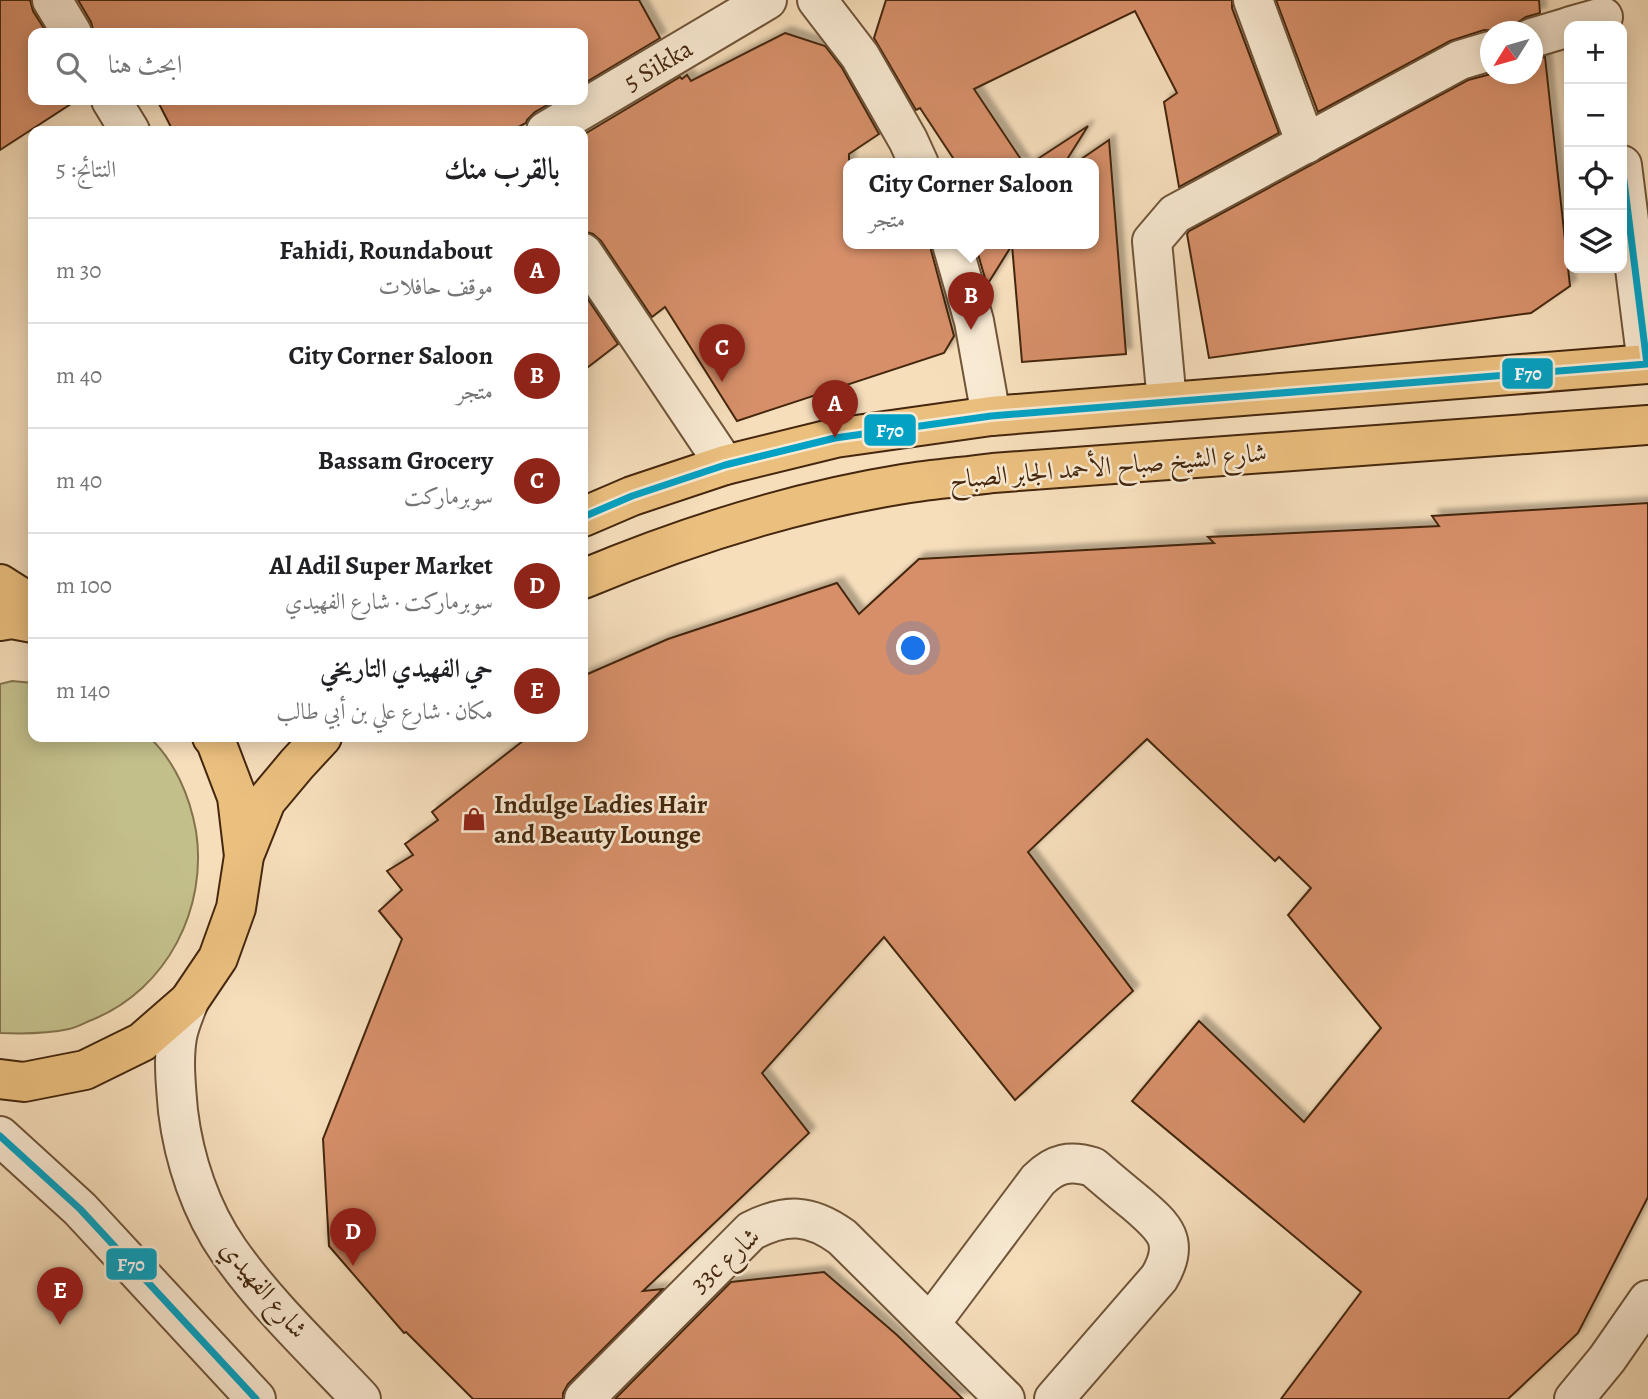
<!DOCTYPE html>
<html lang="ar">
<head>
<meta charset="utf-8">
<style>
  :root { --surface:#fff; --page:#f6f6f6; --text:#202124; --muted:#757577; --line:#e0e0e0; --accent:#8f2418 }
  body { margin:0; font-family:Alegreya,Amiri,serif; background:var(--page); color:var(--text); direction:rtl }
  .controls { position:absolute; right:21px; top:21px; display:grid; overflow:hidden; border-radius:14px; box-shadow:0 4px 18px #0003 }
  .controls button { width:63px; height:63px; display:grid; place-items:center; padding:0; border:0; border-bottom:2px solid var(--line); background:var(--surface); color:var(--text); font:35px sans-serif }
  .compass { position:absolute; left:1480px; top:21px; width:63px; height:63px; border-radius:50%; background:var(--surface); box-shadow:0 4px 18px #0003; rotate:233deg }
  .you { position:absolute; left:914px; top:649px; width:24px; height:24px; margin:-18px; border:5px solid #fff; border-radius:50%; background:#1a73e8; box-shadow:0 0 0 10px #1a73e833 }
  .badge { display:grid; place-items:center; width:46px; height:46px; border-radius:50%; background:var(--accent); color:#fff; font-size:23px; font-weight:700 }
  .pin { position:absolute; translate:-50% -58px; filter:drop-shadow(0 2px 4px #0008) }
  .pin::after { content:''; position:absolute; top:37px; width:24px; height:21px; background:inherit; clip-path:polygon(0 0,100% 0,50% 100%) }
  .popup { position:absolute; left:843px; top:158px; width:256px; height:91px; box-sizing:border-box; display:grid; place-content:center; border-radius:14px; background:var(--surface); filter:drop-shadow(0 2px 5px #0005); font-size:23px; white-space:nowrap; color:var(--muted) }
  .popup b { font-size:26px; color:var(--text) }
  .popup::after { content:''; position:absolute; left:50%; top:100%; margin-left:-14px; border:14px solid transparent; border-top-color:var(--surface) }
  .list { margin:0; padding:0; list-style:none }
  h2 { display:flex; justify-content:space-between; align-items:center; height:91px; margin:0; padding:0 28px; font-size:30px }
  h2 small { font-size:23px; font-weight:400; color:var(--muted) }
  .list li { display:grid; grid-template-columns:46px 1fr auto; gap:21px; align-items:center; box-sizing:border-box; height:105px; padding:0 28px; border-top:2px solid var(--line) }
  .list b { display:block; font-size:26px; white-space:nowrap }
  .list p { margin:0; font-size:23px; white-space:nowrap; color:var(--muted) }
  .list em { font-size:23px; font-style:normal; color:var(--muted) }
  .icon { flex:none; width:38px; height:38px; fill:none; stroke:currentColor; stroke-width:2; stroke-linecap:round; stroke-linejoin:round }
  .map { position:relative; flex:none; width:1648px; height:1399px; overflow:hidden; direction:ltr }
  .search { position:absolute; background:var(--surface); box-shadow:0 4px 18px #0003; left:28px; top:28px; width:560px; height:77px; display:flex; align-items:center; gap:18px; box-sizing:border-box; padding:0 24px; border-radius:14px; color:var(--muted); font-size:26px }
  .panel { position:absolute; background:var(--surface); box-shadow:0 4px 18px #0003; left:28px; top:126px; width:560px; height:616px; border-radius:14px; direction:rtl }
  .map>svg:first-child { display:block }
  .green { fill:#c3bf8b; stroke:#84734c; stroke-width:2 }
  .building { fill:#d68f69; stroke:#44270e; stroke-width:2; filter:url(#shadow) }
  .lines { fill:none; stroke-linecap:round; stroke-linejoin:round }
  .minor-casing { stroke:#705539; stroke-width:42 }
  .major-casing { stroke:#44270e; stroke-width:42 }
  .minor { stroke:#f9ead3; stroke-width:38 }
  .major { stroke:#ebbf7e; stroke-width:38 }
  .bus-1-casing { stroke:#f9ead3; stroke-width:12 }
  .bus-1 { stroke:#03a2c4; stroke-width:7 }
  .labels { text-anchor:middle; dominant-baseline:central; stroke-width:5; stroke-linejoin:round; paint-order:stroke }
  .street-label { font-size:26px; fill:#44270e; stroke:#f9ead3 }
  .poi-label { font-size:26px; font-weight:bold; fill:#44270e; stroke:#f9ead3; text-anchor:start }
  .line-badge { stroke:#f9ead3; stroke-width:2.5 }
  .badge-label { font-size:19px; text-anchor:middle; font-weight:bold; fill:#fff }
</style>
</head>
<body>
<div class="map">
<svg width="1648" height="1399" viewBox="0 0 1648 1399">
  <defs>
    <filter id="shadow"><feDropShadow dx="6" dy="-6" stdDeviation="2" flood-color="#0004"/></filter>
  </defs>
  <rect width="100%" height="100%" fill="#f6debb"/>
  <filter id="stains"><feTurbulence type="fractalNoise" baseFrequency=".00286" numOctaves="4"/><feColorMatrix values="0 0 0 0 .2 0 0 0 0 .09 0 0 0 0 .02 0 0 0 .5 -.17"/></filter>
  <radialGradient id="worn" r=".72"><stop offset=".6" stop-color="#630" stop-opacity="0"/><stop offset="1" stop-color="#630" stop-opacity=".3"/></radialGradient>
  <path class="green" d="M12,681L33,683V737H149C175,761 190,797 196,831C208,908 167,989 94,1019C86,1022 78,1027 69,1029C46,1034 24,1034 0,1033V684Z"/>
  <g class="building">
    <path d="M0,0H30L33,11L47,33H33V100H77L0,150Z"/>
    <path d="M78,0H639L660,38L583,84V33H94L91,22Z"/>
    <path d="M886,0H1232V8L1279,133L1179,187L1164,102L1177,93L1135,11L974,89L1024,164H957L920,108L916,110L874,38Z"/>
    <path d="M1276,0H1539L1540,13L1526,17L1517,23L1511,32L1484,30L1450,41L1318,112Z"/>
    <path d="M785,33L825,46L842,68L879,134L849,154V244H931V250L954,336L944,353L737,421L665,307L652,317L601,241L593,234L583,231V135L680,77L682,79L687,75L691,81Z"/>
    <path d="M1545,57L1570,286L1531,313L1209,358L1187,234L1189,231L1468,80L1491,74H1532V59Z"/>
    <path d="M157,100H556L535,112L527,120L526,123L511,131H173Z"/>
    <path d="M1088,126L1066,161L1068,164H1030Z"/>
    <path d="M1109,140L1126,354L1022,362L1012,245L987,285L975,244H1094V164H1074Z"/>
    <path d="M583,292L618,344L583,371Z"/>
    <path d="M1648,503V1197L1578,1333L1508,1399H1281L1361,1292L1132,1101L1199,1021L1304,1122L1381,1028L1288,915L1311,888L1279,857L1275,861L1147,739L1028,852L1133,991L1015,1100L884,937L762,1073L809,1133L643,1291L663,1289L568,1384L563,1393V1399H473L406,1332L404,1333L329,1246L323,1139L402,939L379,911L402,890L387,871L413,855L405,844L438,820L432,812L528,737H583V676L668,639L837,583L859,614L919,559L1214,543L1208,537L1439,526L1432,516Z"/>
    <path d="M824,1272L897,1335L963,1399H615L731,1282Z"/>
  </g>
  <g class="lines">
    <g class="minor-casing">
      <g id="minor">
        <path d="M52,0L72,33"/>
        <path d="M817,0L860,56L908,140L919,164"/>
        <path d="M1253,0L1306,144"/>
        <path d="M1571,26L1603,17"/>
        <path d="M1532,38L1569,27"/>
        <path d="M111,100L130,131"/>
        <path id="s1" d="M546,131L767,0"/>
        <path d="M1622,165L1647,364"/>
        <path d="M952,244L974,321L991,416"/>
        <path d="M583,253L725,465"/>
        <path d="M1167,402L1152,241L1175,214L1460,60L1490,51"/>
        <path d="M189,1001C185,1012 179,1025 177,1037C173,1061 176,1087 178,1111C184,1160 201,1211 229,1251C267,1305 316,1351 361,1399"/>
        <path d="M0,1136L80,1209L256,1399"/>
        <path d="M930,1324L1038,1180C1055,1163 1070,1160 1093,1167C1107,1179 1121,1191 1136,1203C1164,1227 1181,1241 1159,1278L1054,1399"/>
        <path d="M584,1399L751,1231C786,1213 810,1214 842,1237L1005,1399"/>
        <path d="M1574,1399L1607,1359L1648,1300"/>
      </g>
    </g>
    <g class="major-casing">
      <g id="major">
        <path d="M583,517L632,496L725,465L835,438L991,416L1648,364"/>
        <path d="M583,579C686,536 792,502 903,484C933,479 963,477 993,473L1648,425"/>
        <path d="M0,584L33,605"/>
        <path d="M0,621L12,619L33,623"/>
        <path d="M246,851L266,801L297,764L322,737"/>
        <path d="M0,1079L24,1082L85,1070L142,1042L189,1001L218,958L236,908L244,856L237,797L216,742L212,737"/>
      </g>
    </g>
    <use href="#minor" class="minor"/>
    <use href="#major" class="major"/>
    <g class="bus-1-casing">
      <g id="bus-1">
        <path d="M583,517L632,496L725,465L835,438L991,416L1647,364L1622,165"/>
        <path d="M0,1136L80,1209L256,1399"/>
      </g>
    </g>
    <use href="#bus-1" class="bus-1"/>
  </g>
  <defs>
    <g id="shop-bare" transform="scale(1.89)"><path d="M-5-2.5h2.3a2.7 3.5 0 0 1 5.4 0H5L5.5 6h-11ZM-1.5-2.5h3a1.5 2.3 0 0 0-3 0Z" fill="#8f2418" stroke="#f9ead3" stroke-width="2.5" paint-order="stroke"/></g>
  </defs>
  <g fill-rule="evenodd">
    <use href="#shop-bare" x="474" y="819"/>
  </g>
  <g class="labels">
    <g class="street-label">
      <text stroke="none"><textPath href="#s1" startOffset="130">5 Sikka</textPath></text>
      <text transform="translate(1108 466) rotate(-5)">شارع الشيخ صباح الأحمد الجابر الصباح</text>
      <text transform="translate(725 1260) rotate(-42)">33c شارع</text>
      <text transform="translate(264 1289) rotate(50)">شارع الفهيدي</text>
    </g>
    <g class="poi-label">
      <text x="494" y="804">Indulge Ladies Hair<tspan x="494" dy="30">and Beauty Lounge</tspan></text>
    </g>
  </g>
  <g class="line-badge">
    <rect x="1501" y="357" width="53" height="33" rx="7" fill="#03a2c4"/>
    <rect x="863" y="413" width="54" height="34" rx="7" fill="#03a2c4"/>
    <rect x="105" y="1247" width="53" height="34" rx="7" fill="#03a2c4"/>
  </g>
  <g class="badge-label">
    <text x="1528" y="380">F70</text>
    <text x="890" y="437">F70</text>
    <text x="131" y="1271">F70</text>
  </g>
  <rect width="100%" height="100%" filter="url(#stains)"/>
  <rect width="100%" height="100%" fill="url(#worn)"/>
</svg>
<div class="controls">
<button>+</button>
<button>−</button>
<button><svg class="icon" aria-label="locate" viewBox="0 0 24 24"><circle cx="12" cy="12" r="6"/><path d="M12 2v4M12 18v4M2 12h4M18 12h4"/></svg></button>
<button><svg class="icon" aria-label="layers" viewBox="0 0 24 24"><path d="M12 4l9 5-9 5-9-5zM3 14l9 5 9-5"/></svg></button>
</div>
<svg class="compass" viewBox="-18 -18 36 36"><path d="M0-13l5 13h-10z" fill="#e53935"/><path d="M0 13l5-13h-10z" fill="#757577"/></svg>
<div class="you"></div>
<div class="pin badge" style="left:835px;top:438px">A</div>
<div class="pin badge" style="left:971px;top:330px">B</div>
<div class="popup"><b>City Corner Saloon</b>متجر</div>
<div class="pin badge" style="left:722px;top:382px">C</div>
<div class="pin badge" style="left:353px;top:1266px">D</div>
<div class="pin badge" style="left:60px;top:1325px">E</div>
<div class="search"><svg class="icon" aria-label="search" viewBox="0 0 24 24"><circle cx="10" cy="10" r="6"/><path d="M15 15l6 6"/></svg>ابحث هنا</div>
<section class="panel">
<h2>بالقرب منك<small>النتائج: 5</small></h2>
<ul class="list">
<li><span class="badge">A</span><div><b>Fahidi, Roundabout</b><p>موقف حافلات</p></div><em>30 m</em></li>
<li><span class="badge">B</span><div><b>City Corner Saloon</b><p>متجر</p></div><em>40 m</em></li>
<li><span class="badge">C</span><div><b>Bassam Grocery</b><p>سوبرماركت</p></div><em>40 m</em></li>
<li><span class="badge">D</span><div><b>Al Adil Super Market</b><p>سوبرماركت · شارع الفهيدي</p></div><em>100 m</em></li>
<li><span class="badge">E</span><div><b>حي الفهيدي التاريخي</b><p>مكان · شارع علي بن أبي طالب</p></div><em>140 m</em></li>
</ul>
</section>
</div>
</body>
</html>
